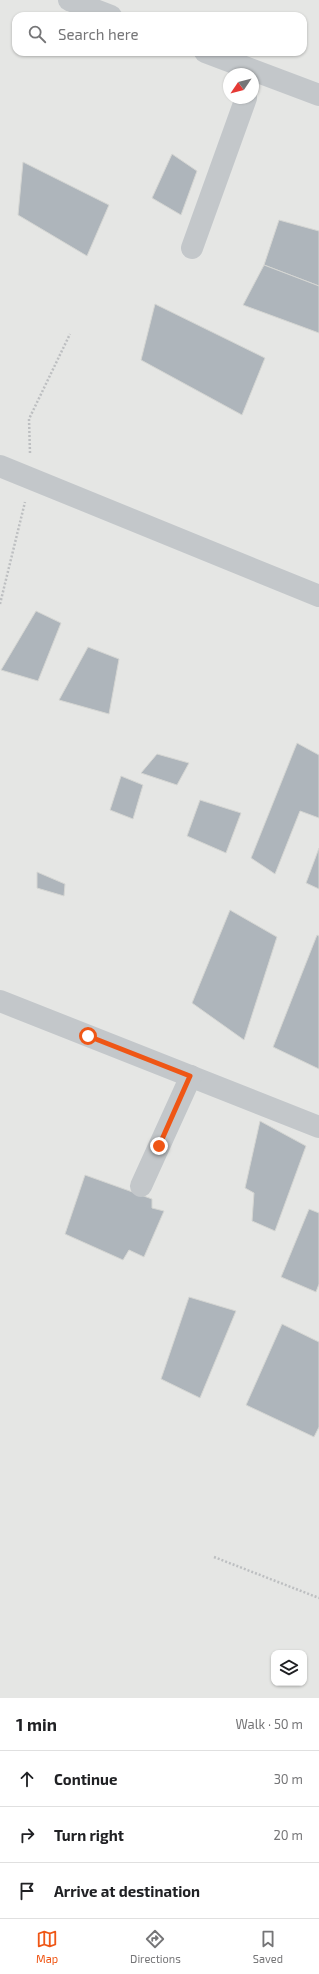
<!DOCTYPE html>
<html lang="en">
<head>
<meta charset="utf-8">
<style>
  :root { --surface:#fff; --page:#f6f6f6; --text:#202124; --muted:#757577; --line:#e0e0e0; --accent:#ef5615 }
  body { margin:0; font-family:"Exo 2",sans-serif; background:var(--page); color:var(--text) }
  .controls { position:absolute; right:12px; bottom:12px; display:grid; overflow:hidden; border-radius:8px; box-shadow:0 1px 3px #0004 }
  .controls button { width:36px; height:36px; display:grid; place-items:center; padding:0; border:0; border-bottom:1px solid var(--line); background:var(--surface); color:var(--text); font:20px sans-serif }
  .compass { position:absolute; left:223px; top:68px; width:36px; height:36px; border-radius:50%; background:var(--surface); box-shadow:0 1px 3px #0004; rotate:235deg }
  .stop { position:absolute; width:12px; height:12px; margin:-9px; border:3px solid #ef5615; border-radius:50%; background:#fff }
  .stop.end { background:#ef5615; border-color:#fff; box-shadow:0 1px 4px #0008 }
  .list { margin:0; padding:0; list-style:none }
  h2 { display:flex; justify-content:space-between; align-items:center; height:52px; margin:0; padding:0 16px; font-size:17px }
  h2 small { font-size:13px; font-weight:400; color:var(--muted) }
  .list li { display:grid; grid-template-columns:26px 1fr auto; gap:12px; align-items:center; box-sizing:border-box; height:56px; padding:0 16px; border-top:1px solid var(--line) }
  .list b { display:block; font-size:15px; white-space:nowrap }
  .list em { font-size:13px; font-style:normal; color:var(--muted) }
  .icon { flex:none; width:22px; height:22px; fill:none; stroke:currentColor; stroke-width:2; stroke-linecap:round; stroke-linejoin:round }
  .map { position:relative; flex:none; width:319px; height:1698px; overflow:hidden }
  .search { position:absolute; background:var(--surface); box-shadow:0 1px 3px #0004; left:12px; right:12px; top:12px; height:44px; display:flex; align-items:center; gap:10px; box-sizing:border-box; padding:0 14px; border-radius:12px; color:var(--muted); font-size:15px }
  .sheet { height:220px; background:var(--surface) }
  nav { display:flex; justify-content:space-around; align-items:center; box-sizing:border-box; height:56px; border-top:1px solid var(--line); background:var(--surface); font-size:11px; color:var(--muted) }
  nav a { display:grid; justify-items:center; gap:2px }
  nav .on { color:var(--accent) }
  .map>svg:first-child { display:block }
  .built { fill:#e5e6e4; fill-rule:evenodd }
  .building { fill:#aeb5bb; stroke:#d5d6d3 }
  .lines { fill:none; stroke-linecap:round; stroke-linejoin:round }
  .path { stroke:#bdbfc1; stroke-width:2.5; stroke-dasharray:2 2; stroke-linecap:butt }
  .minor { stroke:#c3c7ca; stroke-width:22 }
  .route { stroke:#ef5615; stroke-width:5 }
</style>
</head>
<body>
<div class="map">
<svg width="319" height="1698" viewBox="0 0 319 1698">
  <rect width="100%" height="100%" fill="#f4f5f0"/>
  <path class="built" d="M0,0H319V1698H0ZM16,16H303V52H16ZM229,74H253V98H229ZM274,1653H304V1683H274Z"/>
  <g class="building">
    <path d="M172,154L197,171L181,215L152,198Z"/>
    <path d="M23,162L109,205L87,256L18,215Z"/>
    <path d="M279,220L319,231V286L264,265Z"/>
    <path d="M264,265L319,286V333L243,305Z"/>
    <path d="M155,304L265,358L242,415L141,360Z"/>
    <path d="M36,611L61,623L38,681L1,670Z"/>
    <path d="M88,647L119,659L109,714L59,700Z"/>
    <path d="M297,743L319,755V818L300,811L275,874L251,858Z"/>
    <path d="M157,754L189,763L177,785L141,773Z"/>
    <path d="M121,776L143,785L133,819L110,810Z"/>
    <path d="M200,800L241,813L226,853L187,836Z"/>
    <path d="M319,848V889L306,883Z"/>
    <path d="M37,872L65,884L64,896L37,888Z"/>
    <path d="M230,910L277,937L244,1040L192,1003Z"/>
    <path d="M317,935L319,936V1069L273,1047Z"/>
    <path d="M260,1121L306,1146L275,1231L252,1221L254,1193L245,1188Z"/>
    <path d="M85,1175L152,1199V1208L164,1211L144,1257L129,1250L123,1260L65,1234Z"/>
    <path d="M309,1209L319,1213V1284L316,1292L281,1277Z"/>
    <path d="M189,1297L236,1311L200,1398L161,1379Z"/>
    <path d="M282,1324L319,1342V1427L314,1437L246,1405Z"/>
  </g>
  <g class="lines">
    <g class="path">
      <path d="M30,453L29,419L70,334"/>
      <path d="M0,604L25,502"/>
      <path d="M214,1557L319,1598"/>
    </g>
    <g class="minor">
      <path d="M69,0L111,16"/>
      <path d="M205,52L319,95"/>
      <path d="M192,248L246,98"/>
      <path d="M0,466L319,596"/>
      <path d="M0,1001L319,1127"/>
      <path d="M141,1186L191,1076"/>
    </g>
  </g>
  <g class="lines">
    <path class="route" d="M88,1036L190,1076L159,1146"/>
  </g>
</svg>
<div class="controls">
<button><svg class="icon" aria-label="layers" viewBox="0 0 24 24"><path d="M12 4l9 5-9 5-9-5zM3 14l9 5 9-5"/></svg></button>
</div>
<svg class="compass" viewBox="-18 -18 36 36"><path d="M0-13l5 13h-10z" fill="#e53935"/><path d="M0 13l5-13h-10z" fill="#757577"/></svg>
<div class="stop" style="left:88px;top:1036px"></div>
<div class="stop end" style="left:159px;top:1146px"></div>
<div class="search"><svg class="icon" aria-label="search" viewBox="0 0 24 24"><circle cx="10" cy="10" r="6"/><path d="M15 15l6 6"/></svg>Search here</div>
</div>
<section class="sheet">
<h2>1 min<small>Walk · 50 m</small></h2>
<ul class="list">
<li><svg class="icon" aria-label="ahead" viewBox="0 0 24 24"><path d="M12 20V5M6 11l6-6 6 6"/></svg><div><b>Continue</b></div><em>30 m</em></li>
<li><svg class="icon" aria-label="right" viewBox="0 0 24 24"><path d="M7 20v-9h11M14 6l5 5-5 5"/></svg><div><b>Turn right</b></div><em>20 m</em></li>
<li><svg class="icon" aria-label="arrive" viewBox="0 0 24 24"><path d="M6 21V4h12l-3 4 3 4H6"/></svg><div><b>Arrive at destination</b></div></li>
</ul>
</section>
<nav>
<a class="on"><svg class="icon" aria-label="map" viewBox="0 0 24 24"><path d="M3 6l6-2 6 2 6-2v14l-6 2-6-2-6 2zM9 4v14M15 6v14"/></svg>Map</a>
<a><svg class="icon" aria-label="directions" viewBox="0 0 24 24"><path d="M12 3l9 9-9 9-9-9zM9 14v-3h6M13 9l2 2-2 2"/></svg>Directions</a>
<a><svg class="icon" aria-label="saved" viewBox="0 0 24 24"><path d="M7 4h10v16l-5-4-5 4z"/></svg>Saved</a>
</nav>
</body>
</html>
